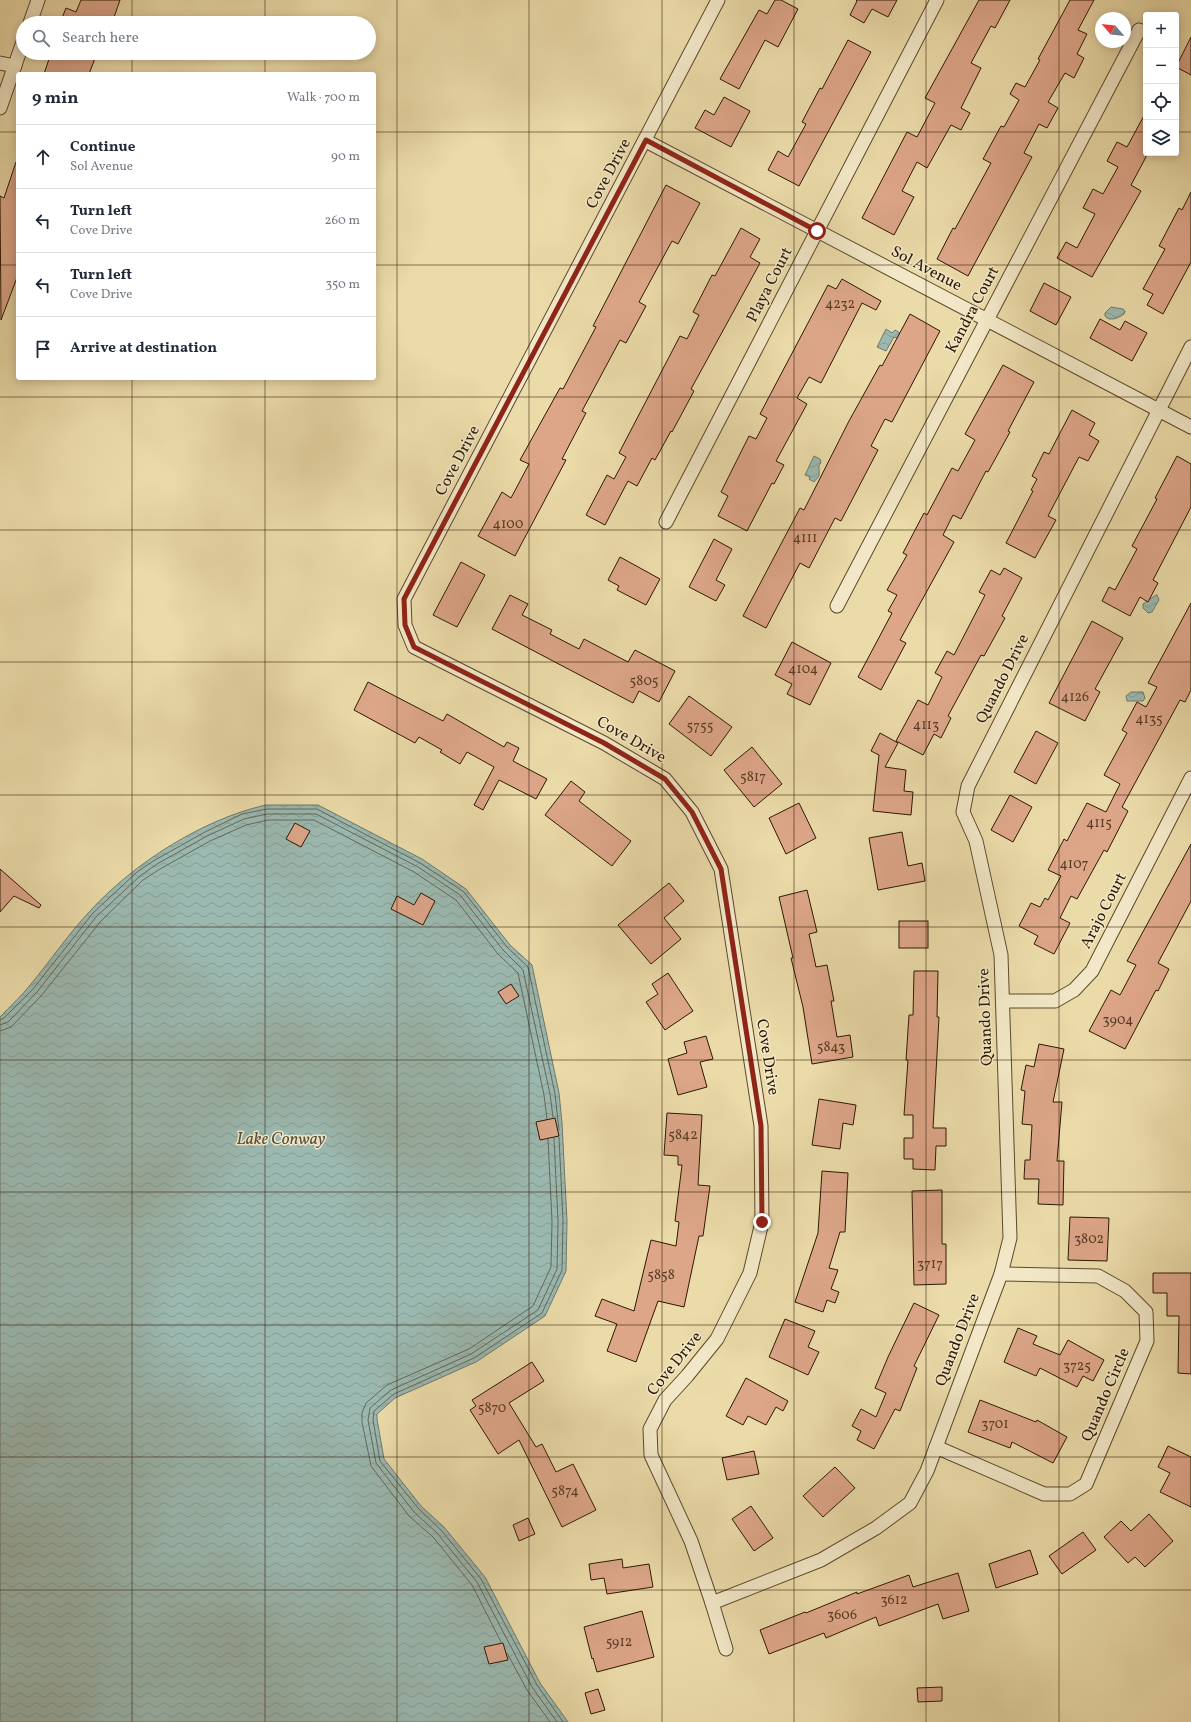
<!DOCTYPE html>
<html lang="en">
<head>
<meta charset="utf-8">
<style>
  :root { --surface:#fff; --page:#f6f6f7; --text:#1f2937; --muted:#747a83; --line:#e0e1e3 }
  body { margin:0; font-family:Vollkorn,serif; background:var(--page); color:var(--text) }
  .controls { position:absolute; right:12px; top:12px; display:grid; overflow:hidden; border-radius:4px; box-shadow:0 2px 10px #0003 }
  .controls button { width:36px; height:36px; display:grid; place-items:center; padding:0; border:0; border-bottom:1px solid var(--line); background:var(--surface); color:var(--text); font:20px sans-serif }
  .compass { position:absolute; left:1095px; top:12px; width:36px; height:36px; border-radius:50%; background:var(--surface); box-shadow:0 2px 10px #0003; rotate:298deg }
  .stop { position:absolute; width:12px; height:12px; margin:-9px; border:3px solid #8f2418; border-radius:50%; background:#fff }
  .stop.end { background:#8f2418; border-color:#fff; box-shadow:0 1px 4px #0008 }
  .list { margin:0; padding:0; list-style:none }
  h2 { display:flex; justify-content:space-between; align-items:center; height:52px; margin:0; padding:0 16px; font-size:17px }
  h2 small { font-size:13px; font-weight:400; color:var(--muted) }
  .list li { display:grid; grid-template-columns:26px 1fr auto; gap:12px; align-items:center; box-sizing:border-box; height:64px; padding:0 16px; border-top:1px solid var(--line) }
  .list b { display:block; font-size:15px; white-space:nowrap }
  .list p { margin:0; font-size:13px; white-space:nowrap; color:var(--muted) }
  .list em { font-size:13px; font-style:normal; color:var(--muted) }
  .icon { flex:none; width:22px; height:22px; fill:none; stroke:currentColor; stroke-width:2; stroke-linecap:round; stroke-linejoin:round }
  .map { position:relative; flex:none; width:1191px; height:1722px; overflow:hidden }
  .search { position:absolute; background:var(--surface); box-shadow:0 2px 10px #0003; left:16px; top:16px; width:360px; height:44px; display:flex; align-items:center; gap:10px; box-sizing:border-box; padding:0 14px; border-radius:22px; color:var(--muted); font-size:15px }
  .panel { position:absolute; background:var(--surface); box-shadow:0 2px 10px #0003; left:16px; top:72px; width:360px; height:308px; border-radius:4px }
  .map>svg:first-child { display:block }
  .water { fill:url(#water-waves); stroke:#6f796c }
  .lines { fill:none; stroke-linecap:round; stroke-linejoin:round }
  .shore { stroke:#64685a; stroke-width:1 }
  .building { fill:#dda689; stroke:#2d1804 }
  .street-casing { stroke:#5c492d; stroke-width:15 }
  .street { stroke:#f2e8c7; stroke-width:13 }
  .route { stroke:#8f2418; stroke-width:5 }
  .grid { fill:none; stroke:#2d1804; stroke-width:1; stroke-opacity:0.55 }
  .labels { text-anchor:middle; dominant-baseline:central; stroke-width:3; stroke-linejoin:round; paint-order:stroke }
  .number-label { font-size:14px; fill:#593c25 }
  .street-label { font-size:16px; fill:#2d1804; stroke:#f2e8c7 }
  .water-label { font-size:17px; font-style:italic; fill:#545041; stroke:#f2e8c7 }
</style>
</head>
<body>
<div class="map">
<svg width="1191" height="1722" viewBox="0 0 1191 1722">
  <defs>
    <pattern id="water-waves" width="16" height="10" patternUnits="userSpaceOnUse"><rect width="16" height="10" fill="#9bb9b1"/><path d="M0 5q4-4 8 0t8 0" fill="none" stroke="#869e97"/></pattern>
  </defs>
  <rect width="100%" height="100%" fill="#ebdba9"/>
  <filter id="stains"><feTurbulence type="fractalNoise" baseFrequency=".005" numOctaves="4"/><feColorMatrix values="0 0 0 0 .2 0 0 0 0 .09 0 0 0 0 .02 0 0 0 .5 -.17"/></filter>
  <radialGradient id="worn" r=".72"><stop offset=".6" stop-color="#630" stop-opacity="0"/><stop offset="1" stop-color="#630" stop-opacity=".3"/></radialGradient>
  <g class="water">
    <path d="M1111,307L1123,309L1125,311L1124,314C1119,318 1109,322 1105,316V313Z"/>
    <path d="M886,329L892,333L895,330L900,333L897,338L894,337L886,351L877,347Z"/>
    <path d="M814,456L820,459L821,463L819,465V476L814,482L809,479L810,477L805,475Z"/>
    <path d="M1156,595H1157L1159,600L1152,612L1148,613L1143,608V604Z"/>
    <path d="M1131,692H1143L1145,698L1143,701H1127L1126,696Z"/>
    <path d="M266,805H318L422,859L466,889L510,945L532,965L559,1093L562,1123L567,1221L566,1271L545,1316L476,1362L395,1398L377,1414V1419L384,1459L421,1506L444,1527L485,1577L540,1683L568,1722H0V1017C10,1006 22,996 31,984C51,960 69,933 90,911C134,863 203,819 266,805Z"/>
  </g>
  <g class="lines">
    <g class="shore">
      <path d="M0,1020L4,1018L33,989L93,913L137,872L155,860L205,832L242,814L267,809H317L420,863L464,892L507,947L528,967L555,1094L559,1130"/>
      <path d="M0,1025L8,1022L37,992L96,917L140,876L157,864L207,836L244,819L267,814H316L418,867L460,895L503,950L523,970L550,1094L553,1117"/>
      <path d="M0,1031L11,1027L41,996L101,921L143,880L160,869L210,841L246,825L268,820H314L414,872L456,900L498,954L518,973L544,1095L547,1119"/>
      <path d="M559,1137L563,1221L562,1270L542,1313L474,1358L394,1394L374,1411L373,1420L380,1461L418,1508L441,1530L481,1579L537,1685L563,1722"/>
      <path d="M554,1138L558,1221L557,1269L538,1310L471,1354L391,1390L370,1408L368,1420L376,1463L414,1512L437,1533L477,1582L532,1687L557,1722"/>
      <path d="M501,1642L472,1585L433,1537L409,1516L371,1466L362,1422V1413L366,1403L387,1385L469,1349L533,1306L551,1267L552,1221L548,1139"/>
      <path d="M507,1653L527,1690L550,1722"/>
    </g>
  </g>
  <g class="building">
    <path d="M81,0H120L112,23H60L66,8L76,12Z"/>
    <path d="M775,0H781L798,9L778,47L765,40L739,89L720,79L759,10L767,14Z"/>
    <path d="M856,0H897L888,17L872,9L864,23L850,15L857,1Z"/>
    <path d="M979,0H1010L995,28L991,26L971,63L981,68L961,108L970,113L961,130L951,125L927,168L917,162L902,191L914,197L894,235L862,218L907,132L917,137L935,103L925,98Z"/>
    <path d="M1070,0H1094L1078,30L1087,34L1077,54L1084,58L1074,78L1065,73L1048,102L1058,108L1047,128L1039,124L1024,153L1032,157L968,276L937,259L953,228L955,229L991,163L983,159L1001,126L1004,127L1019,100L1010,94L1016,83L1025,87L1040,60L1038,59Z"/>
    <path d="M1191,37V75L1176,67Z"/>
    <path d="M848,40L871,52L799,186L768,170L778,151L788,157L806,124L802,122L820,88L822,89Z"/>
    <path d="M51,53H97L89,74H44Z"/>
    <path d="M724,97L750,111L731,147L695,128L705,110L714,115Z"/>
    <path d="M1146,112V157L1131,185L1141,191L1092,277L1057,258L1066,242L1077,248L1095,214L1083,208L1093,189L1103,194L1118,167L1107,161L1117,142L1127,147Z"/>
    <path d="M16,162H18V275L1,320L0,196L4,198Z"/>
    <path d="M666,185L700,203L678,244L672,241L639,302L646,306L626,343L620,340L582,411L586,413L562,459L566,460L515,556L478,536L502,492L511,498L529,464L520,460L560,388L563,389L596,327L593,326Z"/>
    <path d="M1191,192V262L1163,314L1147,305L1153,294L1143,289L1165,249L1159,246L1179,208L1182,210Z"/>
    <path d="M741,228L760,239L750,257L760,263L691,389L694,391L672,432L671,431L655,460L652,458L637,486L628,481L605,525L586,515L607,475L614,479L626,457L619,453L680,336L687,339L699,315L693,312L712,275L715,276Z"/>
    <path d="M842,279L881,301L876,310L862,303L821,383L809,377L797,398L807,404L776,461L784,465L774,484L772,483L747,531L718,516L728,496L721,492L749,436L756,439L767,418L760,414L828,285L836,289Z"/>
    <path d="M1044,283L1071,297L1056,325L1030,311Z"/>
    <path d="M910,314L940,331L892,422L885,419L871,446L878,450L841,521L835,518L809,568L800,563L766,628L743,616L800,508L804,510L849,421L880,365L882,366Z"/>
    <path d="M1100,319L1120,330L1125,321L1147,333L1132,361L1090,338Z"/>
    <path d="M1003,365L1034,382L1008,431L1010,432L988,472L986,471L961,519L953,515L943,535L954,542L900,640L906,643L881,690L858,677L892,613L888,611L897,595L887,590L907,555L903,553L924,513L927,515L952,468L958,471L975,440L965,434Z"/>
    <path d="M1072,410L1095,423L1089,435L1099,441L1088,461L1079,457L1048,516L1056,520L1035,558L1006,543L1033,491L1031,490L1037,479L1032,476L1044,452L1049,454Z"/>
    <path d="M1177,456L1191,464V507L1153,580L1158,583L1148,602L1140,597L1130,616L1102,601L1109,587L1115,590L1137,549L1132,546L1157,499L1155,498Z"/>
    <path d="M714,539L732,549L716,580L725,585L716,601L689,587Z"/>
    <path d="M620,557L660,579L646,605L617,590L619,586L608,580Z"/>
    <path d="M461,562L485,575L457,627L433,615Z"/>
    <path d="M1004,568L1022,578L1002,616L1005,618L984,656L981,655L948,716L951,718L941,738L934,734L923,755L896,741L918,700L928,705L942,677L935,673L947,651L954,655L985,595L979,592L991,570L1000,575Z"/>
    <path d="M510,595L528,604L522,615L552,630L550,634L579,649L584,639L628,662L635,650L675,671L659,702L639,691L633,703L492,629Z"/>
    <path d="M1191,603V690L1185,702L1180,700L1122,807L1128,811L1107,852L1104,850L1077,899L1071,896L1060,918L1070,923L1054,954L1034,944L1038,936L1019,926L1031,903L1040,907L1045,898L1048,900L1061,876L1048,870L1064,839L1067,841L1087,803L1106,812L1120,784L1104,775L1127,733L1122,730L1137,702L1146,707L1157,687L1148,683Z"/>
    <path d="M1092,621L1123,638L1095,689L1100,692L1085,721L1049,703Z"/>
    <path d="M792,642L831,663L810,705L787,694L792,684L775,675Z"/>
    <path d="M368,682L443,721L447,714L504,747L507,742L519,748L513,761L547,779L536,799L499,780L483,810L474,805L494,767L467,752L460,764L440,752L442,750L419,737L415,743L354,710Z"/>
    <path d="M689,696L732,727L711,756L669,724Z"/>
    <path d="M1036,731L1058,743L1036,784L1014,772Z"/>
    <path d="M880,733L898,743L885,767L906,770L904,791L913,792L911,815L873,811L879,755L871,751Z"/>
    <path d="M752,747L782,784L754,807L724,770Z"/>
    <path d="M571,781L585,792L579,801L631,841L612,866L545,815Z"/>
    <path d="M1010,795L1032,807L1013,842L991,830Z"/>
    <path d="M799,803L816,838L786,854L769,818Z"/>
    <path d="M295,823L310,831L301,847L286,839Z"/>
    <path d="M902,832L908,866L922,863L925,881L878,890L869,838Z"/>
    <path d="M1191,844V901L1158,963L1169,969L1158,991L1156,990L1125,1049L1089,1031L1111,990L1120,995L1136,965L1127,961Z"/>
    <path d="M0,869L41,905L39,908L14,896L0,912Z"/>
    <path d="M669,883L684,901L664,918L681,939L651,964L618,925Z"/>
    <path d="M807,890L817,932L809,934L816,967L827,965L834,1001H831L837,1037L850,1035L853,1057L812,1064L803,1007L791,958H793L779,897Z"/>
    <path d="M421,893L435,901L423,925L391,909L397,896L414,905Z"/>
    <rect x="899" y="921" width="29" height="27"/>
    <path d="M914,971H938L937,1017H939L933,1128H946V1146H936L935,1170L913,1169V1159H904V1138H913V1115H904L908,1060H906L909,1015H913Z"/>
    <path d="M668,973L693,1011L665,1030L646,1002L658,994L652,984Z"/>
    <path d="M511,984L519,996L506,1004L498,992Z"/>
    <path d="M706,1036L713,1059L700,1062L707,1087L678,1095L668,1059L687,1053L684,1042Z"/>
    <path d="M1039,1044L1064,1049L1053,1102H1062L1057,1161H1064L1063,1205L1038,1204L1039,1179H1024L1025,1160H1030L1032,1125L1022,1124L1025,1091L1021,1090L1026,1065L1034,1067Z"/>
    <path d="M819,1099L856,1105L853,1125L843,1123L840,1149L812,1145Z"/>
    <path d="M667,1113L702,1115L698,1185L710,1186L703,1236H699L684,1307L658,1301L636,1362L607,1351L617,1324L595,1316L602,1299L634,1311L651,1240L676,1246L679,1222L675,1221L682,1165H678V1156L664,1155Z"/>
    <path d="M555,1118L559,1136L540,1140L536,1122Z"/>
    <path d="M822,1171L848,1173L845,1232H840L829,1268L838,1270L831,1289L839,1292L835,1303L827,1300L823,1312L795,1302L818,1233Z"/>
    <path d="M942,1190V1244H946V1284L914,1285L912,1191Z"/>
    <path d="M1070,1217L1109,1218L1107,1261L1068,1260Z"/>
    <path d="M1153,1273H1191V1374L1178,1373L1179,1316H1167V1293H1153Z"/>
    <path d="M914,1303L939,1315L914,1366L917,1368L900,1411L895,1409L874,1449L857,1440L861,1431L852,1426L861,1409L876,1417L886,1393L875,1388L888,1357Z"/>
    <path d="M785,1319L815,1331L808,1347L819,1352L808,1375L769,1357Z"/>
    <path d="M1018,1328L1037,1336L1033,1344L1060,1355L1068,1340L1104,1360L1093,1381L1083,1376L1077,1387L1040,1368L1036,1376L1004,1362Z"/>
    <path d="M532,1362L544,1381L509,1403L536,1447L542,1444L556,1472L573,1464L596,1510L562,1527L519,1440L498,1454L470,1410L476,1406L472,1400Z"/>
    <path d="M746,1378L788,1401L783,1411L776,1407L766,1425L748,1416L743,1425L726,1416Z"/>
    <path d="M980,1400L1036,1422L1037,1420L1067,1437L1053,1463L1012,1442L1010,1448L968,1432Z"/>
    <path d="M1168,1446L1191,1457V1507L1160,1492L1170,1473L1158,1467Z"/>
    <path d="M754,1451L759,1474L727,1480L722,1458Z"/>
    <path d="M835,1467L855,1488L823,1517L803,1496Z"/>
    <path d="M751,1506L773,1538L754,1551L732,1519Z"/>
    <path d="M1149,1514L1173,1541L1145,1567L1135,1557L1128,1563L1104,1537L1121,1521L1131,1531Z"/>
    <path d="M528,1518L535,1534L519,1541L513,1525Z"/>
    <path d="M1083,1532L1096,1550L1062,1574L1049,1556Z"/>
    <path d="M1030,1550L1038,1574L996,1588L989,1564Z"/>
    <path d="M622,1559L623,1568L649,1564L653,1587L607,1594L604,1578L591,1580L589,1564Z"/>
    <path d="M958,1573L969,1611L943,1619L938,1604L879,1626L876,1617L826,1638L824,1633L769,1654L760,1630L805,1612L806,1613L857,1592V1594L909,1575L913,1587Z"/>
    <path d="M642,1611L654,1657L597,1672L593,1658L592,1659L584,1627Z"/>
    <path d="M503,1643L508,1660L489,1664L484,1647Z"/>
    <path d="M942,1687V1701L918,1702L917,1688Z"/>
    <path d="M598,1689L605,1710L591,1714L585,1693Z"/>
  </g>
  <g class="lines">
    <g class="street-casing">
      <g id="street">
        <path d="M718,0L404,599L405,625L414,647L604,743L665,779L692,812L721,869L761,1126L762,1222L750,1273L717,1339L687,1376L665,1400L650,1429L651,1455L691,1541L712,1603L726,1649"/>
        <path d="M30,23L38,0"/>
        <path d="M0,63L15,66"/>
        <path d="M0,108L23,42"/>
        <path d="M646,141L1191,427"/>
        <path d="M666,522L937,0"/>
        <path d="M837,606L1139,30"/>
        <path d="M1003,1001H1055L1074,990L1092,971L1191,778"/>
        <path d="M936,1447L1044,1494H1070L1086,1484L1147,1341L1146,1312L1125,1291L1098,1276L1001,1274"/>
        <path d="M712,1603L821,1560L876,1528L910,1503L927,1471L1001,1274L1010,1238L1001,955L976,841L963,812L968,786L1191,347"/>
      </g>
    </g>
    <use href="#street" class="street"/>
  </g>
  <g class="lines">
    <path class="route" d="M762,1222L761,1126L721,869L692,812L665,779L604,743L414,647L405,625L404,599L646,140L817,231"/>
  </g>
  <path class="grid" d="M132,0V23M265,0V23M397,0V1722M529,0V1722M662,0V1722M794,0V1722M926,0V1722M1059,0V1722M132,53V74M265,53V74M0,132H18M374,132H1146M1176,132H1191M0,265H18M374,265H1191M132,378V1722M265,378V1722M0,397H1191M0,530H1191M0,662H1191M0,795H1191M0,927H1191M0,1060H1191M0,1192H1191M0,1325H1191M0,1457H1191M0,1590H1191"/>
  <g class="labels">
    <g class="number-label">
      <text x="840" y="304">4232</text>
      <text x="508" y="524">4100</text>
      <text x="805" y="538">4111</text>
      <text x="803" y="669">4104</text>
      <text x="644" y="681">5805</text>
      <text x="1075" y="697">4126</text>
      <text x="1149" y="719">4135</text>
      <text x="926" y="725">4113</text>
      <text x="700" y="726">5755</text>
      <text x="753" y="777">5817</text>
      <text x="1099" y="823">4115</text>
      <text x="1074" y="864">4107</text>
      <text x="1118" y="1020">3904</text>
      <text x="831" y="1047">5843</text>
      <text x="683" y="1135">5842</text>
      <text x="1089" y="1239">3802</text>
      <text x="930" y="1264">3717</text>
      <text x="661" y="1275">5858</text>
      <text x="1077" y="1366">3725</text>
      <text x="492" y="1408">5870</text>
      <text x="995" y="1424">3701</text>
      <text x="565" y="1491">5874</text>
      <text x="894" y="1600">3612</text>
      <text x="842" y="1615">3606</text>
      <text x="619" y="1642">5912</text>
    </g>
    <g class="street-label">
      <text transform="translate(609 174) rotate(-62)">Cove Drive</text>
      <text transform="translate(926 269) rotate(28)">Sol Avenue</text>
      <text transform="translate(770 285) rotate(-63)">Playa Court</text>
      <text transform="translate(973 310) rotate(-62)">Kandra Court</text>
      <text transform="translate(458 461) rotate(-62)">Cove Drive</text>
      <text transform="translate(1003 679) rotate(-63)">Quando Drive</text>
      <text transform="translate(631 740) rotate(30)">Cove Drive</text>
      <text transform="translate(1104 911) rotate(-63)">Arajo Court</text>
      <text transform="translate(986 1017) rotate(-92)">Quando Drive</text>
      <text transform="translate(767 1057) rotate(81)">Cove Drive</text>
      <text transform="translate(958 1340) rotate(-69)">Quando Drive</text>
      <text transform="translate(675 1364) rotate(-51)">Cove Drive</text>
      <text transform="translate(1106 1395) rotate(-67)">Quando Circle</text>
    </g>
    <g class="water-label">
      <text x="281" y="1139">Lake Conway</text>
    </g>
  </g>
  <rect width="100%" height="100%" filter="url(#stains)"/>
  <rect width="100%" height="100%" fill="url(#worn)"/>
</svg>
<div class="controls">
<button>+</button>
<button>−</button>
<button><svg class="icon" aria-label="locate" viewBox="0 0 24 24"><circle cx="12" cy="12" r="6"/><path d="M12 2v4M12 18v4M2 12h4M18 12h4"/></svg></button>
<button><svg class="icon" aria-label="layers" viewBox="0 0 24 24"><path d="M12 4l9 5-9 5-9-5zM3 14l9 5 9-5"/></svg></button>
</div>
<svg class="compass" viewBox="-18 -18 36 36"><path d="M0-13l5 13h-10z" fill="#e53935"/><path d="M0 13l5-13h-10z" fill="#747a83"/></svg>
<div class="stop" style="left:817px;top:231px"></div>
<div class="stop end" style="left:762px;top:1222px"></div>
<div class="search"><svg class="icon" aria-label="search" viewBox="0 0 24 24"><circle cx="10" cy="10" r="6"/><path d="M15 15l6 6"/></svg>Search here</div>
<section class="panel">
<h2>9 min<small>Walk · 700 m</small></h2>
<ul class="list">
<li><svg class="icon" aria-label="ahead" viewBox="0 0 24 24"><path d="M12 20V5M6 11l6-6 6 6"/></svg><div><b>Continue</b><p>Sol Avenue</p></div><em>90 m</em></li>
<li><svg class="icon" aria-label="left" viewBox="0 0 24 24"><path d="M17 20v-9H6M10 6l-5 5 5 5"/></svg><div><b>Turn left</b><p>Cove Drive</p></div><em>260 m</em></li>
<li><svg class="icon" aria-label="left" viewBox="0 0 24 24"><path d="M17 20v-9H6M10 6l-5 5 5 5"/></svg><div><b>Turn left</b><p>Cove Drive</p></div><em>350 m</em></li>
<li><svg class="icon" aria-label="arrive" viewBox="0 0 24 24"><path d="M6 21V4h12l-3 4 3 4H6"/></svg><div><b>Arrive at destination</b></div></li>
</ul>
</section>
</div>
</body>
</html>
